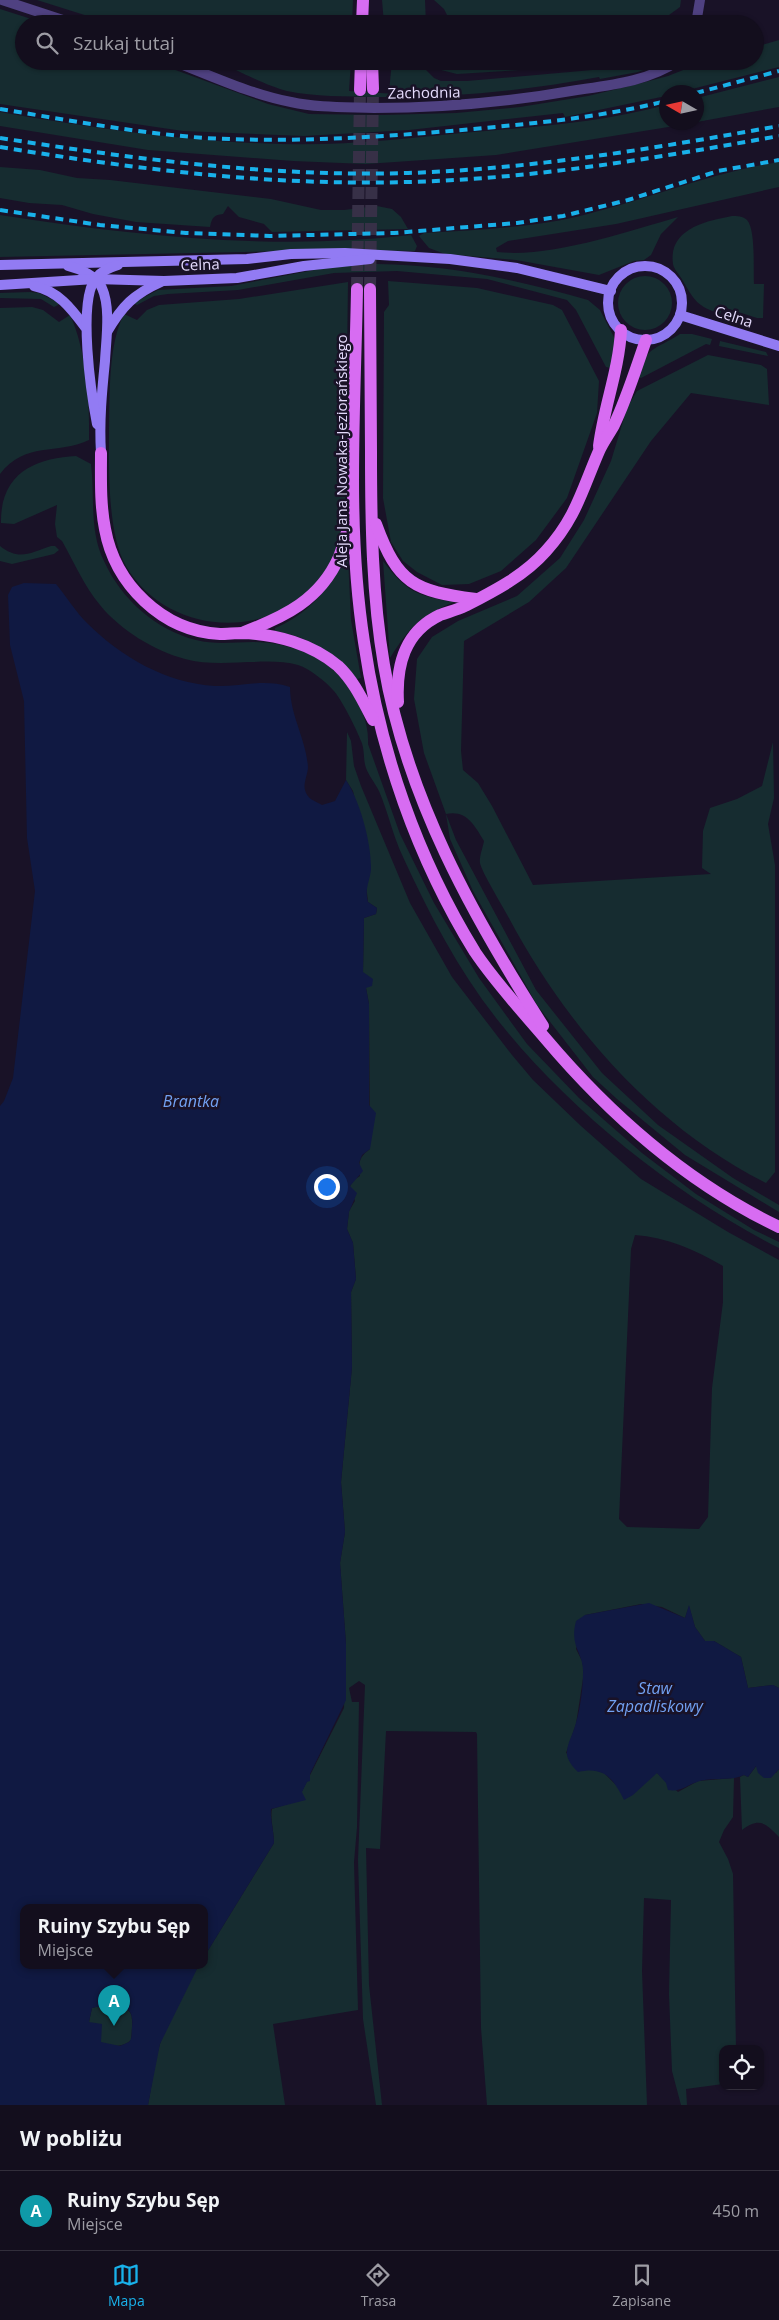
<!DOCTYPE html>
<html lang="pl">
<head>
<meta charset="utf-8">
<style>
  :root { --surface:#130e1d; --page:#1c1726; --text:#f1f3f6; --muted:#9d9ca4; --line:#322e3b; --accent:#19b1ea }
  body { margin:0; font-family:"Open Sans",sans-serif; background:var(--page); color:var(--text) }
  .controls { position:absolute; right:15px; bottom:15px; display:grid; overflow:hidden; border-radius:10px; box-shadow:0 1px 4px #0004 }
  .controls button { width:45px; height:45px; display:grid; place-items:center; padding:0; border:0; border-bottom:1px solid var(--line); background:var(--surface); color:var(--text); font:25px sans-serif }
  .compass { position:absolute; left:659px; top:85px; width:45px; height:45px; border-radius:50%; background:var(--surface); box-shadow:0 1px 4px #0004; rotate:279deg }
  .you { position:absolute; left:326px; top:1186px; width:18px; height:18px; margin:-12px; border:4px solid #fff; border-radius:50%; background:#1a73e8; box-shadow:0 0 0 8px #1a73e833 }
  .badge { display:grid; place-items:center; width:32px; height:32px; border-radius:50%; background:var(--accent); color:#fff; font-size:16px; font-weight:700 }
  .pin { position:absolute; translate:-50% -41px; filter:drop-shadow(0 1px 2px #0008) }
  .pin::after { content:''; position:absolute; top:26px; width:18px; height:15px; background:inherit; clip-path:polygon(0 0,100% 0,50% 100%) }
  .popup { position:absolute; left:20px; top:1904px; width:188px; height:65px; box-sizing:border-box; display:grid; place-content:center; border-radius:10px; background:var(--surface); filter:drop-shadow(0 1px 4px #0005); font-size:16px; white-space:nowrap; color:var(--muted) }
  .popup b { font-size:19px; color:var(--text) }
  .popup::after { content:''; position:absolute; left:50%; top:100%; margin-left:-10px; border:10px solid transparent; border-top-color:var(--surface) }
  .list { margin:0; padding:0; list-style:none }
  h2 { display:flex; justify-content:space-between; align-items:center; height:65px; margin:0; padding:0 20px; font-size:21px }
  h2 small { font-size:16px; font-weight:400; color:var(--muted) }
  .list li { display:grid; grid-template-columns:32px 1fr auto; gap:15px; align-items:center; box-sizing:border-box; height:80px; padding:0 20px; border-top:1px solid var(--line) }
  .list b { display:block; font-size:19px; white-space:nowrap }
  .list p { margin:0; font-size:16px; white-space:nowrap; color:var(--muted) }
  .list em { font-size:16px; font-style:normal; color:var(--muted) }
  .icon { flex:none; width:28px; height:28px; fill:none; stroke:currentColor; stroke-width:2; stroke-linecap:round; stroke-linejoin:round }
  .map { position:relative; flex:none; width:779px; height:2105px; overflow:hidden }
  .search { position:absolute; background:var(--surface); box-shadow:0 1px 4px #0004; left:15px; right:15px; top:15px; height:55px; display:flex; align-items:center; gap:12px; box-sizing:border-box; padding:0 18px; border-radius:28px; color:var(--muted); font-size:19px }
  .sheet { height:145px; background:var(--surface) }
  nav { display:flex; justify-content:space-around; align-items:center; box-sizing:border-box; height:70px; border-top:1px solid var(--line); background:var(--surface); font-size:14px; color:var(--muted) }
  nav a { display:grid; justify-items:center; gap:2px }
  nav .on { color:var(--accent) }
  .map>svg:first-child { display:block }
  .green { fill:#162c30; fill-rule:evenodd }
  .water { fill:#101942; fill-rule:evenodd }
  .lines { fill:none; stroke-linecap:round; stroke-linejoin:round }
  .primary-tunnel { stroke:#373047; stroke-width:12; stroke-dasharray:12 6; stroke-linecap:butt }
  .street { stroke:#4f4181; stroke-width:10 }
  .secondary { stroke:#927bf3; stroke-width:10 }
  .primary { stroke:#d76cf2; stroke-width:12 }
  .rail { stroke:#19b1ea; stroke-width:4; stroke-dasharray:8 6; stroke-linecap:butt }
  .labels { text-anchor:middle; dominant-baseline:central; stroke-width:5; stroke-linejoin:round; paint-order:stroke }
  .street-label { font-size:15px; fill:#e4dbfc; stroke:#191227 }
  .water-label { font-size:16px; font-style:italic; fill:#72a1f2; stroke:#191227 }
</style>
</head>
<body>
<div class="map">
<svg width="779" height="2105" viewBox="0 0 779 2105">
  <rect width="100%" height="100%" fill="#191227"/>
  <g class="green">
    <path d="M37,0H353L352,24H113Z"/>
    <path d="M382,0H425L426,24H384Z"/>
    <path d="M434,0H681L680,7L669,15L668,24H440L447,15L444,9Z"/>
    <path d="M0,9L47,24H24V61H151L268,104L309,114L383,115L456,113L520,107L588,96L634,85L668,76L706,61H755V47L779,40V67L680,92H666V96L565,117L563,113L409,130L304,136L183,131L0,104Z"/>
    <path d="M217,61H351L349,91L396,94L389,92L392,61H426V70L434,78L441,81H467L592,70L636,61H666L638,72L600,79L599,77C522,91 453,98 375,97C346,96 315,97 287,91C266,86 237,70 217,61Z"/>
    <path d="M437,61H607L570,67L457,74L441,70Z"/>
    <path d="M779,77V107L697,122V98Z"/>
    <path d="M666,105V122L693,123L496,155L366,164L293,161L148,150L0,126V112C93,128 186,142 281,144C345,146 409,138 473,132C538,127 602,122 666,105Z"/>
    <path d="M779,162V187L616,224L508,241L496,248L497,252C550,258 626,232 678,217L661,234L651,255L644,260L634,261L599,275L516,260L445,254L429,248L419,236L424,233C475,230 526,228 576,217C644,201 709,173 779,162Z"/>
    <path d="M0,167L40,170L77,178L110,180L271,199L321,210H344L377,206L392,209L401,217L408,229L272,232L264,224L239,217L228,206L223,214C214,215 212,217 210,227L136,222L93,214L62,205L29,203L0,198Z"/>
    <path d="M0,215C135,236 275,251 411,235L417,246L415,251L334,250L0,257Z"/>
    <path d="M732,216C737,216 743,216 747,220C756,230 753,270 754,284H764L763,318H757L723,307L720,314C697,306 694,300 683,281C680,275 674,270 673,264C668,229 706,221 732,216Z"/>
    <path d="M377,264C453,265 515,280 588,300L600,310L616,341L611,368L606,367L576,310L567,300L487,279L397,271L334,273L238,290L168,294L154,296L137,305L133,303L158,290L231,286L330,267Z"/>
    <circle cx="645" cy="303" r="27"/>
    <path d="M388,281L477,288L553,305L562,310L599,381L597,413L567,498L536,540L501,571L469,584L442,585L417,572L403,561L391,542L383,498L384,312L389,305Z"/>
    <path d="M348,282L345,514C339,543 331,570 310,592C305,597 297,601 291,605C236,639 159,623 126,566C107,533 109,467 109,429C110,393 108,345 124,314L137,320L147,310L159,305L239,299Z"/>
    <path d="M30,292L39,293L59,303L58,305L54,307L41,299L0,298V293Z"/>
    <path d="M32,307L43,310L59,322L70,315C86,349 90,401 89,440C57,455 25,441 0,474V308Z"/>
    <path d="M680,334H692L712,339L710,345L706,344L641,378L636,376C649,345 653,351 680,334Z"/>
    <path d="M720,341L766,352L768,356L719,346Z"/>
    <path d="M708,355L761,365L767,369L769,405L691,393L651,441L566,568L529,602L464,641L461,751L463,770L478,783L492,806L533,885L711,874L702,868L703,831L710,808L737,799L762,786L773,742L774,798L768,824L775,865V1172L766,1183C655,1127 568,1028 510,920C505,910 481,871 480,863C479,857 483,847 484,841C474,825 467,810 446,814L456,840L536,990L602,1073L658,1125L733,1178L779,1205V1212L685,1155L617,1099L593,1077L537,1005L473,891L450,839L446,814L424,753L414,699L417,659L432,637L458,621L517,596L560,558L584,520L611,461L627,408L637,391Z"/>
    <path d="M76,456L91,464C95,497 89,531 104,561C121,599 156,630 196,640C216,645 234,642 253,642C291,642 331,658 351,691C361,708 369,723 368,744L400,834L434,903L479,978L527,1044L579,1098L642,1153L696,1194L754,1230L779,1242V1248C678,1197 571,1112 500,1023C460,973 430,916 403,857C393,836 388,812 379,791C375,783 369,776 366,768C363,760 365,749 361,741C357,730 341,698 333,690C325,681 310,669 298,665C266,656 221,669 185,659C155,651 120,630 100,605C84,586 74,562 62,541L57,537L55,524L57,505L14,524L1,523C0,472 37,458 76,456Z"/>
    <path d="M0,546C19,561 30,553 51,546H55L59,550L54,554L12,564L0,561Z"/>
    <path d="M345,557H348L351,620L361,678L357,679C329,653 314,638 275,631V628C307,615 331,588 345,557Z"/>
    <path d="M383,561C406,591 416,596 454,602C419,617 411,625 390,658Z"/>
    <path d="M347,732L351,741L354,766L361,786L410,903L452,977L512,1055L533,1080L581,1126L641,1179L728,1232L779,1260V1688L773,1685L748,1688L741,1657L714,1641H705L695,1627L689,1606L685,1618L662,1607L641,1604L585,1615L576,1649L582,1661L584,1672L576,1724L566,1753L591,1769L604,1773L618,1787L657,1773L678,1792L698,1781L734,1778L733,1817L724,1830L719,1842L728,1859L733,1874L736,2049H723V2084L686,2089L687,2105H681L672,2071L669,1994L671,1900L644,1898L642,1971L647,2105H487L481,2028L477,1734L476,1732L386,1731L380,1849L366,1848L369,1985L382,2105H376L363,2019L358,1860L365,1685L359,1681L349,1688L352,1702H359L357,1827L354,1862L358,2010L273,2024L285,2105H148C152,2085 154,2064 160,2044C168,2017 185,1989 199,1965H204V1957L274,1843C274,1832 270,1818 272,1809L297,1801L344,1708L346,1644L340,1563L345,1532L341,1482L352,1367L351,1292L356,1279L353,1243L347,1229L349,1211L355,1201L350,1186L354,1180L360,1176C358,1163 359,1157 370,1149L369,1004L363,972L364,918L376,914L377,908L368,902L366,884L371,868L353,791L346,780ZM635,1235C666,1237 696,1250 723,1266V1302L712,1388L708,1517L699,1529L627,1527L619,1519L631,1249Z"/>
    <path d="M757,1765L776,1773L779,1769V1837C766,1823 759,1817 742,1830L740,1777L744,1775L748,1777Z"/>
    <path d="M96,2007C130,2009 135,2002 131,2040C122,2048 111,2047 100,2042L101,2038L89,2022L92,2008Z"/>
  </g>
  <g class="water">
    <path d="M24,583L56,584C67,597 75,611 87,623C121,657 166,683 215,686C242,687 263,678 290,687C290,715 306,739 308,767C308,774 303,783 305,790C307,799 315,801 322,805L335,801L346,780C360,801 371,842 371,867C371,880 364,887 368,902L377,908L376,914L364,918L363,972L373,979L372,986L366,988L369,1004V1105L376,1113L370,1149L362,1155L359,1163L363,1171L350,1186L357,1193L349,1212L347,1229L353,1243L356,1279L351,1292L352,1367L341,1482L345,1532L340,1563L346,1644V1700L310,1774V1781L307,1782L302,1792L306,1800L271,1809C270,1818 274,1832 274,1843L204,1957V1907H24V1965H199L160,2044L148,2105H0V1106L4,1101L13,1078L35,891L27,838L24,701L10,645L8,595L12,587ZM96,2007C116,2008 135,2000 132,2027C131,2033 133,2037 129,2042L120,2046L101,2042L102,2024L89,2022L92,2008Z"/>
    <path d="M649,1603L685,1618L689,1605L695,1627L705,1641H714L741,1657L748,1688L773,1685L779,1688V1769L771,1778H764L758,1773L756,1766L748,1777L744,1775C730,1782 712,1776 697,1782C685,1786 681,1792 668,1790L666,1783L657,1773L633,1795L624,1800C613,1778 604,1766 578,1772C573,1767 566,1759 567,1752C567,1744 573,1734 575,1726C580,1711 583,1689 583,1673C584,1652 569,1648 576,1621L585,1615Z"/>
  </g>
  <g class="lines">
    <g class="primary-tunnel">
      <path d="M357,289L360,90"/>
      <path d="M370,289L373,89"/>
    </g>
    <g class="street">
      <path d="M2,0L75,24"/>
      <path d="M696,24L700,0"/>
      <path d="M173,61C212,76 250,94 291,102C318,108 346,107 374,108C443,108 509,102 577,90C611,85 649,81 678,61"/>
    </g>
    <g class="secondary">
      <path d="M0,265L247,259L291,254L345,253L450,259L517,268L611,291"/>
      <path d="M68,266C80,269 97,276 102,288C111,308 106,340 105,361C102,391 99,422 101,453"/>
      <circle cx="645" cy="303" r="37"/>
      <path d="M0,285L95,279L164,281L237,278L304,266L370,259"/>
      <path d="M34,286C58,291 71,308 85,327"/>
      <path d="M680,315L779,346"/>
      <path d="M107,332C122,306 134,294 161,282"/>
      <path d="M97,424C91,393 78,304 95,279C101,271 109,268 118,265"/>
    </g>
    <g class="primary">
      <path d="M362,24L363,0"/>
      <path d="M372,61L373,89"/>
      <path d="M360,90L361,61"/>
      <path d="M357,289C355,406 346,526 364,642C380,751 417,858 475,952C495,982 521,1010 545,1038C610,1115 687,1183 779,1227"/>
      <path d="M370,289C370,343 371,398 371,452C371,523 372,595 384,665C406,796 472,915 543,1026"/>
      <path d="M599,446C604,406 619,370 621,330"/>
      <path d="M101,453C101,478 100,504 105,529C115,584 162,631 220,634C227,634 235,633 242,633C276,634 312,644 338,666C354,681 363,701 373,720"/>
      <path d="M376,524C398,584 414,591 476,599"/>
      <path d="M244,632C284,617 320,600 339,557C344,544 347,530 352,517"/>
      <path d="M398,702C396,666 404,632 440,615C448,612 457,610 465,606C494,591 524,576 546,551C576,518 582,490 599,451C603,442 609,434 614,425C627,398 636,368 646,340"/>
    </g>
    <g class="rail">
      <path d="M696,93L779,71"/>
      <path d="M0,109C68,120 136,133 205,138C297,143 382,137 473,129C539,123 602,117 666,101"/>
      <path d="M0,138C135,159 271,177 408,173C533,169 656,148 779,126"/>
      <path d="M0,147C135,169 270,186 408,182C533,179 656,158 779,136"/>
      <path d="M0,210L100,225L186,233L270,236L394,233L517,223L563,216L628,200L718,171L779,160"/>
    </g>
  </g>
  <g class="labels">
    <g class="street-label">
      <text transform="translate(424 92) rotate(-1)">Zachodnia</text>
      <text transform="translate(200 264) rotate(-2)">Celna</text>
      <text transform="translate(734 316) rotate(18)">Celna</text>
      <text transform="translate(341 451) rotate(-90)">Aleja Jana Nowaka-Jeziorańskiego</text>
    </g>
    <g class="water-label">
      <text x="191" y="1101">Brantka</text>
      <text x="655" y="1688">Staw<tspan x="655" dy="18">Zapadliskowy</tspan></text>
    </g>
  </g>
</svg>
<div class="controls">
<button><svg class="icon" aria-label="locate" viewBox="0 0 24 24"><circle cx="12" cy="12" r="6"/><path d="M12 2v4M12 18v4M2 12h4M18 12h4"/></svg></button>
</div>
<svg class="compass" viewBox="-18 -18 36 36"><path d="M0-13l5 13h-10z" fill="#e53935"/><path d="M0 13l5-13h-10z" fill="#9d9ca4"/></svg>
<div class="you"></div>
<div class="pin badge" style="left:114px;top:2026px;background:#0f9aa8">A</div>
<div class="popup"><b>Ruiny Szybu Sęp</b>Miejsce</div>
<div class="search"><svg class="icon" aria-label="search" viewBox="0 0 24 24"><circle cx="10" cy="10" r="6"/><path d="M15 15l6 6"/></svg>Szukaj tutaj</div>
</div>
<section class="sheet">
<h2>W pobliżu<small></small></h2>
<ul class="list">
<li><span class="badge" style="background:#0f9aa8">A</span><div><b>Ruiny Szybu Sęp</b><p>Miejsce</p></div><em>450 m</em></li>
</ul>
</section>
<nav>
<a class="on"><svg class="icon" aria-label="map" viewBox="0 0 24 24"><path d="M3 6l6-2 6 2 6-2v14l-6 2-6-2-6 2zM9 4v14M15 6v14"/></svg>Mapa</a>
<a><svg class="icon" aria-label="directions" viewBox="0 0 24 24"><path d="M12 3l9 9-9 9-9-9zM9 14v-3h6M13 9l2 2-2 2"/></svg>Trasa</a>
<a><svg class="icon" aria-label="saved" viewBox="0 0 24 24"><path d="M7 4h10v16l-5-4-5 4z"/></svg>Zapisane</a>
</nav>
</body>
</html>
